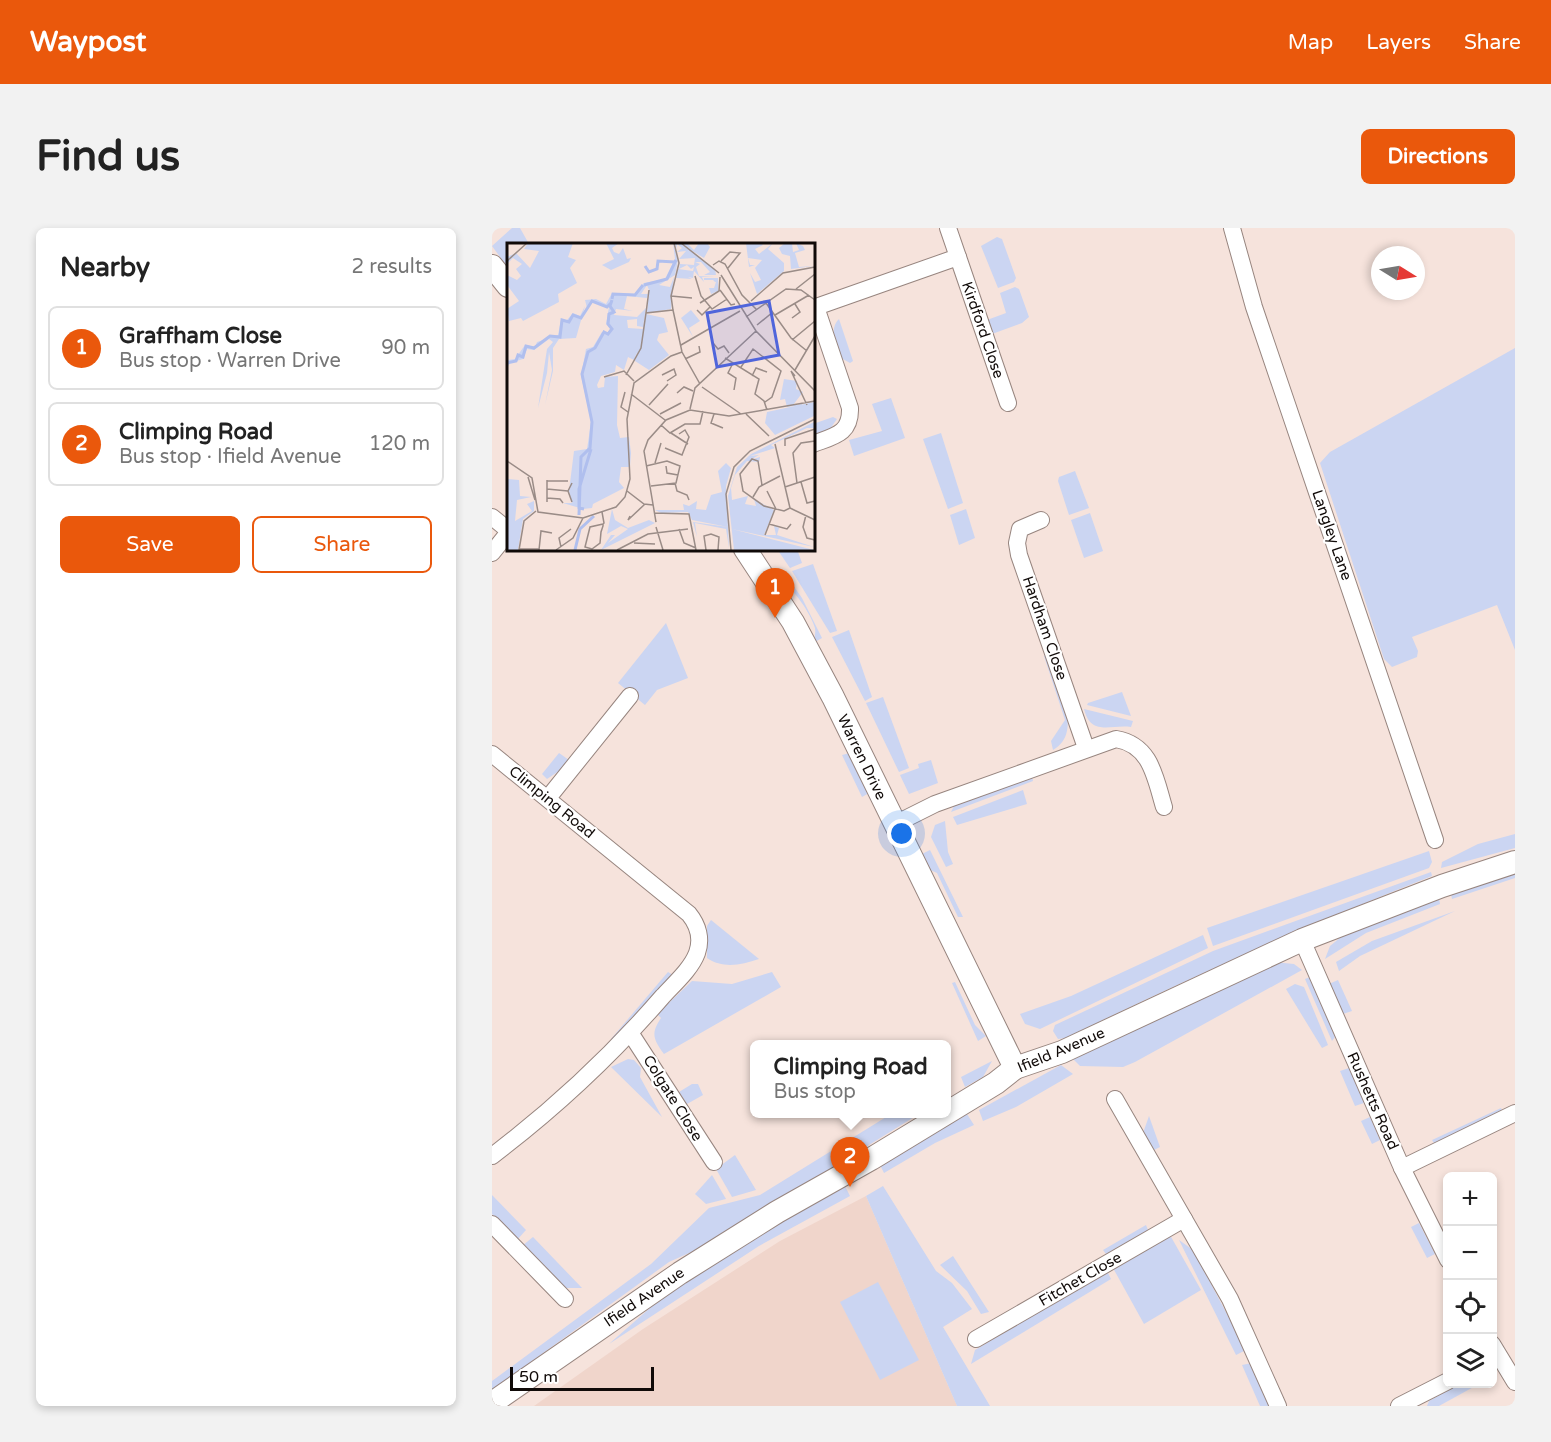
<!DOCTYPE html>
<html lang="en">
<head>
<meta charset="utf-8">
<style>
  :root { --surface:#fff; --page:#f2f2f2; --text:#222; --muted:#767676; --line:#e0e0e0; --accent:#ea580c }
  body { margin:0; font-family:"Varela Round",sans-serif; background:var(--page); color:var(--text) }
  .controls { position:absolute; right:18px; bottom:18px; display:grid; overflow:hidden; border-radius:9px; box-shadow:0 3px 9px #0003 }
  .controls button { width:54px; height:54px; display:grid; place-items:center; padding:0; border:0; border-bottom:2px solid var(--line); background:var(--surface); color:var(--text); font:30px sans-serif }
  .compass { position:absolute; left:879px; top:18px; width:54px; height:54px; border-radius:50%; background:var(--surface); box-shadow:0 3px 9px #0003; rotate:101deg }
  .scale { position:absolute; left:18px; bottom:15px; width:144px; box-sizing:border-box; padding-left:6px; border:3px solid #100a08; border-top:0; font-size:16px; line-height:21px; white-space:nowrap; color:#100a08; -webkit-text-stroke:4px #fff; paint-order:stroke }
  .you { position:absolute; left:410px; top:606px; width:21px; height:21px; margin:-15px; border:4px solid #fff; border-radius:50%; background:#1a73e8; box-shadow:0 0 0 9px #1a73e833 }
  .badge { display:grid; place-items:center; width:39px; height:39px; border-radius:50%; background:var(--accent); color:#fff; font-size:20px; font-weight:700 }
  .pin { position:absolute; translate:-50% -50px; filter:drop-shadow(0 2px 3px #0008) }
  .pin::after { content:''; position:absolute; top:32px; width:21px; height:18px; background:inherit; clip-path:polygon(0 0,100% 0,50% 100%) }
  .popup { position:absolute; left:258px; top:812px; width:201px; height:78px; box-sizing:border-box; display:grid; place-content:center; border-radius:9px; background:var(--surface); filter:drop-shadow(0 2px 4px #0005); font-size:20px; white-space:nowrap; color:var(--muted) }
  .popup b { font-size:22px; color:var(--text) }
  .popup::after { content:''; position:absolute; left:50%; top:100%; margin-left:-12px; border:12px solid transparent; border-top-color:var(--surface) }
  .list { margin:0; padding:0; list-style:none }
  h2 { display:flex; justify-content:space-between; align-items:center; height:78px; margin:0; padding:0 24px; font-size:26px }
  h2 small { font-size:20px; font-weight:400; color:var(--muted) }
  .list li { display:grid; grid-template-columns:39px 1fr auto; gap:18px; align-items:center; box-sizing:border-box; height:84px; margin:0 12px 12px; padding:0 12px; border:2px solid var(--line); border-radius:9px }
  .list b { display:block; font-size:22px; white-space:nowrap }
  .list p { margin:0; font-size:20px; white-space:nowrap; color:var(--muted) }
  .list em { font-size:20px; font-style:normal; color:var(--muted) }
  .actions { display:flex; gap:12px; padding:18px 24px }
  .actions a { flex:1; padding:14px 0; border:2px solid var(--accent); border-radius:9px; text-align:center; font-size:21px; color:var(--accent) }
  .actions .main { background:var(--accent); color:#fff }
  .icon { flex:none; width:33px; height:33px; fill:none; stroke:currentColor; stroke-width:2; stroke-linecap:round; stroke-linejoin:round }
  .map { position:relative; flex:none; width:1023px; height:1178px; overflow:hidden; border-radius:9px }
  header { display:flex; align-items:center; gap:36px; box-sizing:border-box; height:84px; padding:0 30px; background:var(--accent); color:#fff }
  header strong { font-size:28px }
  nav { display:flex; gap:33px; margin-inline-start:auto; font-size:21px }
  .intro { display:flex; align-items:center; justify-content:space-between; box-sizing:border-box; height:144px; padding:0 36px }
  h1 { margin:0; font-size:42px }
  .button { padding:15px 27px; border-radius:9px; background:var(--accent); color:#fff; font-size:21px; font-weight:700 }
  main { display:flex; gap:36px; padding:0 36px }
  aside { flex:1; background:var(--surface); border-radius:9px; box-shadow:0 3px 9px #0003 }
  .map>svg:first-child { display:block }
  .built { fill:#f0d5cb }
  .green { fill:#cbd5f2 }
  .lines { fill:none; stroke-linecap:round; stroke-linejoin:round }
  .street-casing { stroke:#97857f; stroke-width:18 }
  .secondary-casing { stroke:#97857f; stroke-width:24 }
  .street { stroke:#fff; stroke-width:16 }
  .secondary { stroke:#fff; stroke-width:22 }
  .labels { text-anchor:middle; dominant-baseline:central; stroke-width:4.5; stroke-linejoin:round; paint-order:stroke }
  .street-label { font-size:15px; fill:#100a08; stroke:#fff }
  .inset-river { fill:none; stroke:#b0bfee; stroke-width:3 }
  .inset-road { fill:none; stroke:#9a8c87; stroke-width:1.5 }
  .view { fill:#4f65db; fill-opacity:0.15; stroke:#4f65db; stroke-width:3 }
  .inset-edge { fill:none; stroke:#100a08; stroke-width:3 }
</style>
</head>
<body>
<header>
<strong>Waypost</strong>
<nav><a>Map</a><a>Layers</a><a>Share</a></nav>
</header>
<div class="intro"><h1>Find us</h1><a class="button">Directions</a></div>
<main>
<aside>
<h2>Nearby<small>2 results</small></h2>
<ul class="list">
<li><span class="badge">1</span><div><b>Graffham Close</b><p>Bus stop · Warren Drive</p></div><em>90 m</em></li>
<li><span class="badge">2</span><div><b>Climping Road</b><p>Bus stop · Ifield Avenue</p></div><em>120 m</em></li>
</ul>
<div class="actions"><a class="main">Save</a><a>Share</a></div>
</aside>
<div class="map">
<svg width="1023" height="1178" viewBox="0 0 1023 1178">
  <rect width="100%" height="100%" fill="#f6e3dc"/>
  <path class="built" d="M374,968L465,1178H42L151,1101L288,1013Z"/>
  <g class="green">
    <path d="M20,0H28L37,16H16V40L0,18Z"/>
    <path d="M505,9L510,11L524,50L522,54L506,60L489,18Z"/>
    <path d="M523,59L527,61L537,89L530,95L500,106L495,92L514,85L508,65Z"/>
    <path d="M347,91L361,133L358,135L349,130C345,117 336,102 347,91Z"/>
    <path d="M1023,120V422L1005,377L920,409L926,423L925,429L900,439L892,431L828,235L838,224Z"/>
    <path d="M399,170L413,210L362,228L357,212L390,203L380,176Z"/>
    <path d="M341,189L345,191L338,201L321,208V196Z"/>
    <path d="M449,205L471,275L456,281L431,211Z"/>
    <path d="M583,243L597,280L577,287L566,253L567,249Z"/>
    <path d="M474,281L483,310L467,317L458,287Z"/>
    <path d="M598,285L611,323L592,330L579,292Z"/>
    <path d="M285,321H305L310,335L298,340Z"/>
    <path d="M321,336L345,403L338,405L300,343Z"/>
    <path d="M293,346L310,370L330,410L323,414C322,409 324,404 323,400C319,386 301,359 289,354L287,350Z"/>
    <path d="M174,395L196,450L165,462L153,477L126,455Z"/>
    <path d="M357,402L380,469L373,473L340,409Z"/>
    <path d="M554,427C563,452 594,504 561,522L559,513L573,492L552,428Z"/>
    <path d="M630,464L639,488L595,477L596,475Z"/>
    <path d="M391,469L417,540L407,544L374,475Z"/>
    <path d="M592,481L641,493L639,499C619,496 599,509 592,481Z"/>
    <path d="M67,525L77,532L67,543L55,551L50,546Z"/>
    <path d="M358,525L377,565L370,569L350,527Z"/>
    <path d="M439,532L446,555L417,566L408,547L427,540L426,536Z"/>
    <path d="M540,549L541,553L459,584L462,578Z"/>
    <path d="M531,562L535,576L465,597L461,589Z"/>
    <path d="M453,593L456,624L461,636L454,639L439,609L443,597Z"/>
    <path d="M1023,606V620L949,640L950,634L986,616Z"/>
    <path d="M438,622L471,689H466L445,645L436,641L430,626Z"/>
    <path d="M937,623L940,634L937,640L721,718L715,700Z"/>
    <path d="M939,644L940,648C816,697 694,751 574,810L566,811L561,803L563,797L721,723Z"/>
    <path d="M1023,646V650L960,671L959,666Z"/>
    <path d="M947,670L948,676L874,705L833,731L838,718L849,709Z"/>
    <path d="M963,683L868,728L847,743L844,734L880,713Z"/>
    <path d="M219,692L267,731C249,737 231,741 215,730V698Z"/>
    <path d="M711,707L716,720L548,801L533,796L528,786L579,768Z"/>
    <path d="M782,734L802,736L810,742L643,834L631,839L588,838L580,830Z"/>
    <path d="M176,744L181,747L122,813L119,811Z"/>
    <path d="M280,744L289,759L172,826C162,812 158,806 169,790L165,786L200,753L240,756Z"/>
    <path d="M818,749L843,809L840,813L813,751Z"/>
    <path d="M846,752L860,783L851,786L837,756Z"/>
    <path d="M463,754L483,797L494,808L486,813L460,755Z"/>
    <path d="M803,756L812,759L834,812L836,817L830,820L794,761Z"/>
    <path d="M136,831L142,832L149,840L148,849L170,889L119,839Z"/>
    <path d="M500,833L491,849L473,859L469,849Z"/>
    <path d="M569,837L581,846L524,879L491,893L487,882Z"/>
    <path d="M857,840L872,875L863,878L848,843Z"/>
    <path d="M200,856H206L211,867L195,876L187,864Z"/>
    <path d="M1009,880L1011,884L942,915L940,912Z"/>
    <path d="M399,886H427L217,1016L177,1034L0,1162V1153L159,1036L217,980L268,967Z"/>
    <path d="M475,886L482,897L443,915L392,945L387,935Z"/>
    <path d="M657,888L668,919L662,922L651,905Z"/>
    <path d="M878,889L888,912L880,916L869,893Z"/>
    <path d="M243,927L264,962L240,969L224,941Z"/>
    <path d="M220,947L234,971L214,976L203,966Z"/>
    <path d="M352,956L358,968L267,1018L117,1116L183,1058Z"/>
    <path d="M391,958L444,1043L460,1055L480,1081L451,1099L498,1178H465L374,968Z"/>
    <path d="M0,967L34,1002L25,1012L0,986Z"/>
    <path d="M927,995L943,1026L935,1030L919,999Z"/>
    <path d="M654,997L656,1002L614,1026L611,1022Z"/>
    <path d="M678,1007L709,1062L652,1096L621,1040Z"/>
    <path d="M41,1009L90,1060H74L30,1018Z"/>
    <path d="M687,1012L701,1022L754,1122L744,1127Z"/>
    <path d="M461,1028L497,1084L489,1086L475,1063L448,1037Z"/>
    <path d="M615,1043L619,1051L479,1136L483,1122Z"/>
    <path d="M386,1054L427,1132L388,1152L348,1074Z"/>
    <path d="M760,1135L778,1178H768L750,1137Z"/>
    <path d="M967,1156H987L947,1178H935L937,1173Z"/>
  </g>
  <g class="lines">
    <g class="street-casing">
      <g id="street">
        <path d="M740,0L762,79L943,612"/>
        <path d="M466,29L516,175"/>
        <path d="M321,216C342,208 359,206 358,180L324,79L466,29L456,0"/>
        <path d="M0,289L16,302"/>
        <path d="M549,292L528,301L525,315L527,327L594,520"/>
        <path d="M0,325L16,305"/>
        <path d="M0,526L197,686C206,697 210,711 205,725C199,741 183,755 171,768C120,827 62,881 0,928"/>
        <path d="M56,570L138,468"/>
        <path d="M403,596L443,576L624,511C659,517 663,549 672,579"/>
        <path d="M810,712L910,940L956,1032"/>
        <path d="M139,806L222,934"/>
        <path d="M623,871L738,1071L786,1178"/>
        <path d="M910,940L1023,885"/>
        <path d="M0,996L73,1071"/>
        <path d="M484,1111L692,991"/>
        <path d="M1000,1116L1023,1154"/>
        <path d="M907,1178L956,1153"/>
      </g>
    </g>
    <g class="secondary-casing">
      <g id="secondary">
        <path d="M0,38L16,58"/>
        <path d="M253,321L301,394L341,469L523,840"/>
        <path d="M0,1175L188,1045L285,984L379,931L504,855L523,840L570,824L810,712L950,658L1023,634"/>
      </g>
    </g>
    <use href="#street" class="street"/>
    <use href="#secondary" class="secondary"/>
  </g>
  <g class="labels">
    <g class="street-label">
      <text transform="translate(491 102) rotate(71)">Kirdford Close</text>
      <text transform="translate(840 307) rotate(71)">Langley Lane</text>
      <text transform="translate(553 400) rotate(71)">Hardham Close</text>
      <text transform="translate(370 529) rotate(64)">Warren Drive</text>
      <text transform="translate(60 574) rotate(39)">Climping Road</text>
      <text transform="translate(569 822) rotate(-23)">Ifield Avenue</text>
      <text transform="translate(181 870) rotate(58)">Colgate Close</text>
      <text transform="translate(881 873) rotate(66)">Rushetts Road</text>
      <text transform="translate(588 1051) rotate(-30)">Fitchet Close</text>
      <text transform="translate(152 1069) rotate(-34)">Ifield Avenue</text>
    </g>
  </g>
  <g transform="translate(15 15)">
    <rect width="308" height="308" fill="#f6e3dc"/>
    <path d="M21,0H66L61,14L69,17L63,25L70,40L51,51L52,59L16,78L14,75L2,78L0,66L12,58L0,42V32L10,37L14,33L9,26L15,21L6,15L0,21V14L9,10L23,25L32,8L17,6ZM99,0H112L105,5L107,9L112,11L116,5L120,16L124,15L122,19L104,27L95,22L107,16ZM166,0L171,17L168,32L152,42L163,44L167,34L164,66L140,70L142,47L140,42L134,51H141L140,55L120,53L117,66L126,68L109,66L107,72L130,74L139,65L136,84L130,83V76L120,77L121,85L136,86L133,102L127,117L121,114L117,127L109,122L108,129L94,133L90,142L91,145L97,144L98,134L111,133L110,182L113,195L122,194L124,210L123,224H114L112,239L117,245L86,261L85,265L76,266L56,260H65L62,248L67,208L80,206L82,193L84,177L74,133L79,106L86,104L95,89H101L104,84L99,81L102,64L86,58L80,65L78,57L89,56L99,61L105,50L128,51L137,40L158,36L168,16ZM168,0H180L187,7L192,0H200L203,4L197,15L182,6L208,26L209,32H197L203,29L194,19H188L193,21L189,24L192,33L207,34H195L197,39H208L206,37H197V35H211V48L204,51L202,45H207L209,39H197L187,28L186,35L181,34L185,36L169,35L171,26L186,28L187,24L184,26L180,22L172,26L173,21L187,22L188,15L172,16L179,8L170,9L175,5L170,1L169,7ZM239,0H254L256,2L248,6L252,11L266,0L261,6L277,20V28L250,51L243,30L248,39L254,37L248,25L255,17L241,15L243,22H248L242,24ZM278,0H285L286,9L292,7L289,0L296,3L298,7L288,10L292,24L307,23L284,26L283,13L275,11L272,5ZM78,63L69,95L52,96L46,105V128L38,162L45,127L42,109L40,130L31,165L40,106L46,99L42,96L27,107L20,106L16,116L3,120L0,125V117L8,116L18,102L28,104L30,99L51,92L54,77H60L66,70L73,73ZM184,67L193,78L182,85L186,94L174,75ZM139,71L157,75L161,89L152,91L150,97L162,112L142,127L128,118ZM277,136L290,138L289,146L296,149L286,162L295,161V162L280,164L278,156L273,157ZM307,159V173L268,192L258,180L260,169ZM307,179V185H300L264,202L268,205L243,213L252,212L243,217L253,214L252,219L240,218L228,232L224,245L225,257L241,253L238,261L249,263L247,256L267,267L257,292H269L267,283L272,285L270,292L307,304L225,286L307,307H227L221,253L230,224L244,211ZM219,220L224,225L219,243L222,305L219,286L188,280L190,294L186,279L221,284L185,277L181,269L154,270L148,267H177L176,261L182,263L190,258L189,266L199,267L204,252L215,249L211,228ZM0,236L12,237L13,253L24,254L10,257L8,278L25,268L20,261L27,258V268L16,276L11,307H0ZM105,266L108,277L121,285L142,277L148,280L94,307L104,292H108L101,300L121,286L114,283L100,291Z" fill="#cbd5f2"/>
    <path class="inset-river" d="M138,23L142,29L150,26L151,18L168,19M137,42L160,36L169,17M105,56L106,51L128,52L136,42M0,120L9,118L11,112L16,114L19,103L27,105L43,93L53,94L55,77L62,79L66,72L74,75L85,58L100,64L104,60M77,266L72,265V246L84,206M72,272L74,214L83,205L85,179L75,131L81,109L88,105L97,89L101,91L105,86L101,81L102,71L107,69L103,63L105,57M68,307L73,286L87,273"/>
    <path class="inset-road" d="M167,0L172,20L164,53L166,67L175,109L193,141M174,0L212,30M0,18L20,0M214,18L223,9L233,10L221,25M206,22L212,18L218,21L235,52L250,67M214,32L249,88L308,148M188,33L194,53L205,66L220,56M289,46L308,31M213,47L224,62L228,61M164,53L185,55M244,58L276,30L308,24M193,60L212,48L213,34M259,60L284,95L300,108M190,67L195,72L203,64M139,70L142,47M268,72L302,52M239,74L279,46L294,47L308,57M285,75L293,69L288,61M250,82L266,69M285,97L308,78M206,100L211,106L217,103L222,110M174,102L233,68M218,115L252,136L248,151L257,158L260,167M178,116L193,109L192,103M226,120L221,130L229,135L227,147M234,124L246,106L274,128L265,154L258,159M288,127L308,93M119,132L134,105L139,70L166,67M155,132L167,126L169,132L160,138M245,133L249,125L260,129M288,133L284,128L300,162M97,134L117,128L127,138M195,144L234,171M118,149L114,164L121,169M170,150L177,144L186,148M124,151L158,177M142,162L161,141M183,166L188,145L249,88M153,171L174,160M207,171L204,180L216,185M239,171L262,193M154,182L163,190L178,181H193L196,168M164,190L181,201M268,201L283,265M278,203V196L308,186M158,205L175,212L182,194L178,187L172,191M0,218L25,235L31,269L76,275L109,264L118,254L123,236L120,176L127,140L164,113L175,109M148,220L154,200M139,223L160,218L173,223L169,240L144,243M159,223L160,230L171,232M21,234L28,257M40,238H61M294,239L300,260L308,258M168,240L170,248L180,252L182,257M290,240L286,210L294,200L308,198M255,242L251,218L245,216L233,231L236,248L257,263L277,268L283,265M278,244L308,234M40,246L61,248M120,248L137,261L146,262M260,248L269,266M246,254L252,244L273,233M40,255L53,256L56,260M40,259V237M65,259L61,248L65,240M283,265L308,277M95,269L97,280L96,281V283L94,289L93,300L85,306L78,304L83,284L96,281M147,270L182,271L189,307M299,272L296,284L300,295L308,297M123,273L121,277L138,261M149,279L137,208L141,197L159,177L183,167L222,173L308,158M262,281L280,286L284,281M149,284L156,307M172,286L177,300L189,305M258,292L268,266M127,300L148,301M54,304L52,295L64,286M13,306H32M12,307L17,278L29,268M32,307L34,288L45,290M49,307L66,295L76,275M110,307L141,291L181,286M199,307L197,293L204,291L212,294L211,307M224,307L219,251L227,224L243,208L308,176"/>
    <path class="view" d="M262,58L272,112L210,124L200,70Z"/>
    <rect width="308" height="308" class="inset-edge"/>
  </g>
</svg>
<div class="controls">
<button>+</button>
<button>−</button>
<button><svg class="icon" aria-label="locate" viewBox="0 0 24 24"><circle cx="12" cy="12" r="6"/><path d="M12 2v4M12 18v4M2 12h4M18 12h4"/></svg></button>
<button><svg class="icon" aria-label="layers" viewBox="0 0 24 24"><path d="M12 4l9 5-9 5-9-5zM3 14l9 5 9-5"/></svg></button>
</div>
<svg class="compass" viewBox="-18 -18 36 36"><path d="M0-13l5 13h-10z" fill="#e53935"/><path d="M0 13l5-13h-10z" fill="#767676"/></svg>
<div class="scale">50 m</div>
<div class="you"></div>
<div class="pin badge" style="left:283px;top:390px">1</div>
<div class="pin badge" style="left:358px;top:959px">2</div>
<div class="popup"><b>Climping Road</b>Bus stop</div>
</div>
</main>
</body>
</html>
